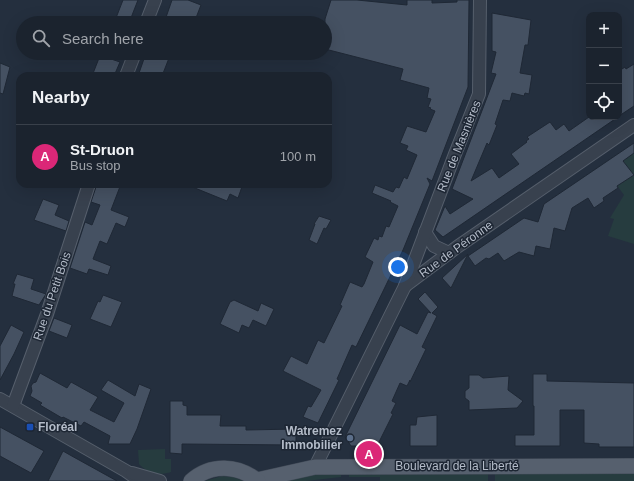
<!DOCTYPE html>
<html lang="en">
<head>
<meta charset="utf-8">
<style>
  :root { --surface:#1b232e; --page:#242b36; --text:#f1f3f6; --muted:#a0a4aa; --line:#39404a; --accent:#db2777 }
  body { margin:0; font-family:Arial,sans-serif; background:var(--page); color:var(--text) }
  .controls { position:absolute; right:12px; top:12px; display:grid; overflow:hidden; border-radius:8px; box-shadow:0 4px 16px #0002 }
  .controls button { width:36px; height:36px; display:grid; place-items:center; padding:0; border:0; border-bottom:1px solid var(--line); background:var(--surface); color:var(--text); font:20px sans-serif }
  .you { position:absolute; left:398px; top:267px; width:14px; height:14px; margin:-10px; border:3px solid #fff; border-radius:50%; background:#1a73e8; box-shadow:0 0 0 6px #1a73e833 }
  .badge { display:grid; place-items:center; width:26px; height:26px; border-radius:50%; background:var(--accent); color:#fff; font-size:13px; font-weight:700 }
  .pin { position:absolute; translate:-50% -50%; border:2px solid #fff; box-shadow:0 1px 4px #0006 }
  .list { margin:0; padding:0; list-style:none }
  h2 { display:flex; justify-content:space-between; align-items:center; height:52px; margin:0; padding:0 16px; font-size:17px }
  h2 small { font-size:13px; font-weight:400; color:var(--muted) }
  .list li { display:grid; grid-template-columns:26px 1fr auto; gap:12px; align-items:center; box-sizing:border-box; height:64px; padding:0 16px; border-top:1px solid var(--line) }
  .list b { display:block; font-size:15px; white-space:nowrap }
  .list p { margin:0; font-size:13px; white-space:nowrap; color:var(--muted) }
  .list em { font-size:13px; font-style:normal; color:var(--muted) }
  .icon { flex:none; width:22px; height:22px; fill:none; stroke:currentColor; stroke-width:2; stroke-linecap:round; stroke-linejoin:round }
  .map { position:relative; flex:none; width:634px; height:481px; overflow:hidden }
  .search { position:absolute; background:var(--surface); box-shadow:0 4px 16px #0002; left:16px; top:16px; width:316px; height:44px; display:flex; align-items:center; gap:10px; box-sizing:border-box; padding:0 14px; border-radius:22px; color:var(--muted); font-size:15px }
  .panel { position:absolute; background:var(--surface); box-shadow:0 4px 16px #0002; left:16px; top:72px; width:316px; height:116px; border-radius:12px }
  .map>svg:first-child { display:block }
  .green { fill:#263c3f }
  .building { fill:#455162; stroke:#1f2835 }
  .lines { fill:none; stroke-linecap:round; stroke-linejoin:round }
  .minor-casing { stroke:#565f6c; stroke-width:14 }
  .major-casing { stroke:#414a57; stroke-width:16 }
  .minor { stroke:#38414e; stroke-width:12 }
  .major { stroke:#56606e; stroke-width:15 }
  .transit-dot { fill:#1a4fb4; stroke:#1d2633; stroke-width:1.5 }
  .service-dot { fill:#5c6f8a; stroke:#1d2633; stroke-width:1.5 }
  .labels { text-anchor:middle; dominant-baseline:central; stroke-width:3; stroke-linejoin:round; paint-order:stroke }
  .street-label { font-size:12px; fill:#b4bcc9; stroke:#1d2633 }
  .poi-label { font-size:12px; font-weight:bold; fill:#b4bcc9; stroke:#1d2633; text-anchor:start }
</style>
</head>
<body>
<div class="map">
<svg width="634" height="481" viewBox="0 0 634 481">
  <rect width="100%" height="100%" fill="#242f3e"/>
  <g class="green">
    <path d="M634,143V244L608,236L614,219L610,218L624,195L602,165Z"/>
    <path d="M165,449V459H171V472C160,476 147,473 139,464L138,450Z"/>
    <path d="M341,472V477L306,481H279L309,473Z"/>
    <path d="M349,472L488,473V481H380V477H349Z"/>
    <path d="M495,473L634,474V481H495Z"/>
    <path d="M222,476L234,477L243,481H205Z"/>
  </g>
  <g class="building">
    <path d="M123,0H138L129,23H114Z"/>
    <path d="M172,0H188L201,5L194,23H164Z"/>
    <path d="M331,0H357L407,5V0H432V3L457,2V0H469L468,87L432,181L427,178L430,184L403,250L356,347L352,345L337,379L339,380L318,423L303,417L308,406L311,407L321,390L283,371L291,356L307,364L318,340L324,343L342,306L340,305L350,282L362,287L364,284L373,262L365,257L374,238L378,240L379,236L382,237L386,226L389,227L398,206L390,202L391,201L372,193L375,185L393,192L396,187L399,188L404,177L407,179L417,155L406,150L408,146L400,143L407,126L426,132L435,111L430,109L431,108L428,107L431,99L427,98L429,88L400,80L403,69L325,49V19Z"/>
    <path d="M492,13L531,20L528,45H525L520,73L532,75L529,94L525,93L524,96L512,93L510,101L503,100L495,124L497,125L489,145L487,143L471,181L492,168L499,178L519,164L511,154L527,142L526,141L529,139L527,137L550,122L556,130L564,124L569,131L589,117H618L443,237L435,230L445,206L450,214L473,199L452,189L496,74L491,73L496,52L492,51Z"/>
    <path d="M101,53H113L111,59L120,62L114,76H92Z"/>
    <path d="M146,53H171L162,76H138Z"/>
    <path d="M0,63L10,67L3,94L0,93Z"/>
    <path d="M634,64V106L619,116V71L625,67L626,69Z"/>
    <path d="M634,143V153L623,161L634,175L617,186L618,188L603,198L604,201L594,208L588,198L572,208L565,231L554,228L550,249L536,246L534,256L519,252L504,261L498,253L489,259L486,258L475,266L468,256L524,218L538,222L544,204Z"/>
    <path d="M97,184H121L111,210L129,217L125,227L116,223L107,244L100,241L93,259L111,266L108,275L89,269L87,274L70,268L85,222L92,225L100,205L91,202Z"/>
    <path d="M185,184H243L238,198L230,194L227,201Z"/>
    <path d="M43,199L59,205L55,215L69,221L66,231L34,220Z"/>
    <path d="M319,216L331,220L326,229L324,228L317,244L309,240L315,224H314Z"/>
    <path d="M468,254L451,288L442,278Z"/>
    <path d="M17,274L34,279L31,289L46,294L39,305L12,296L15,284H13Z"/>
    <path d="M425,292L438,307L432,313L437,316L422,347L426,349L410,382V380L407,386L400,383L392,401L396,403L391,413L393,414L377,446H351L345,437L400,325L417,334L428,312L431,313L418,299Z"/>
    <path d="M103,295L122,302L111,327L90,319L98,301L100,302Z"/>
    <path d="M234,300L258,311L261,303L274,309L266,326L253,320L249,328L242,325L239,333L220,324L230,302Z"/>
    <path d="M54,318L72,325L67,338L49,331Z"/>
    <path d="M11,325L24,332L14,354L0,380V346Z"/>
    <path d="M40,373L67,388L71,382L98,397L90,410L114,422L124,403L101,390L108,380L135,396L139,384L151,389L137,429L130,444H108L110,436L84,422L81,426L63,417L62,418L40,405L42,403L30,396L32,391L31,386L33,383L36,382Z"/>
    <path d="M533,374H547V381L634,383V447H599V444L584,443V410H560V446H515V435H534V406H533Z"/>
    <path d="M469,375H479L483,378L509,376L508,390L523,401L517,408L469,410V401L465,398V391L469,388Z"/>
    <path d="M170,401H183V405L187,406V415H221L220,426H246V430L296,429V445L182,444V454L170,453Z"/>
    <path d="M437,415V446H410V425H416L417,417Z"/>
    <path d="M0,427L44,451L31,473L0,456Z"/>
    <path d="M63,451L70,455L117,481H48Z"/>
  </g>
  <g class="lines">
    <g class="minor-casing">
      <g id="minor">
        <path d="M146,23L155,0"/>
        <path d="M126,76L135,53"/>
        <path d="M425,232L434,246L449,253"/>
        <path d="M405,286L457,247L634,125"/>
        <path d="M0,399L126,471L140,481"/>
        <path d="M13,406L47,314L89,184"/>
        <path d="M315,467L405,286L455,154L479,94L480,0"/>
        <path d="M132,473L160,481"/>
      </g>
    </g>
    <g class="major-casing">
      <g id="major">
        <path d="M257,480L315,467L634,466"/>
        <path d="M191,481C211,463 238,465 258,481"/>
      </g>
    </g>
    <use href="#minor" class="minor"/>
    <use href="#major" class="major"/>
  </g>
  <rect class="transit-dot" x="26" y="423" width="8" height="8" rx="2"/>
  <circle class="service-dot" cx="350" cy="438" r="4"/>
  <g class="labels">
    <g class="street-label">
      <text transform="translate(459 146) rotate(-68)">Rue de Masnières</text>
      <text transform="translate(456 249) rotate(-36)">Rue de Péronne</text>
      <text transform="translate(52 296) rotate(-71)">Rue du Petit Bois</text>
      <text x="457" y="466">Boulevard de la Liberté</text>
    </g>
    <g class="poi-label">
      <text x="38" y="427">Floréal</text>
      <text x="342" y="431" text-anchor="end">Watremez<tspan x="342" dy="14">Immobilier</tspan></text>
    </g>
  </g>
</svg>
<div class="controls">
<button>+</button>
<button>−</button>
<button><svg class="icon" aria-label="locate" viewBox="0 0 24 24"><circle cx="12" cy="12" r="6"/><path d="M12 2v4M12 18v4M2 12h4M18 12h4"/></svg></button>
</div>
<div class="you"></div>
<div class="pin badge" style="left:369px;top:454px">A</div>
<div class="search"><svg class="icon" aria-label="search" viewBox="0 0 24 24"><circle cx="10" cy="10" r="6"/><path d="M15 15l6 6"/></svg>Search here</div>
<section class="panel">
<h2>Nearby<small></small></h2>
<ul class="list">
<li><span class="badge">A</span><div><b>St-Druon</b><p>Bus stop</p></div><em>100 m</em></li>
</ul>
</section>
</div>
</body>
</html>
